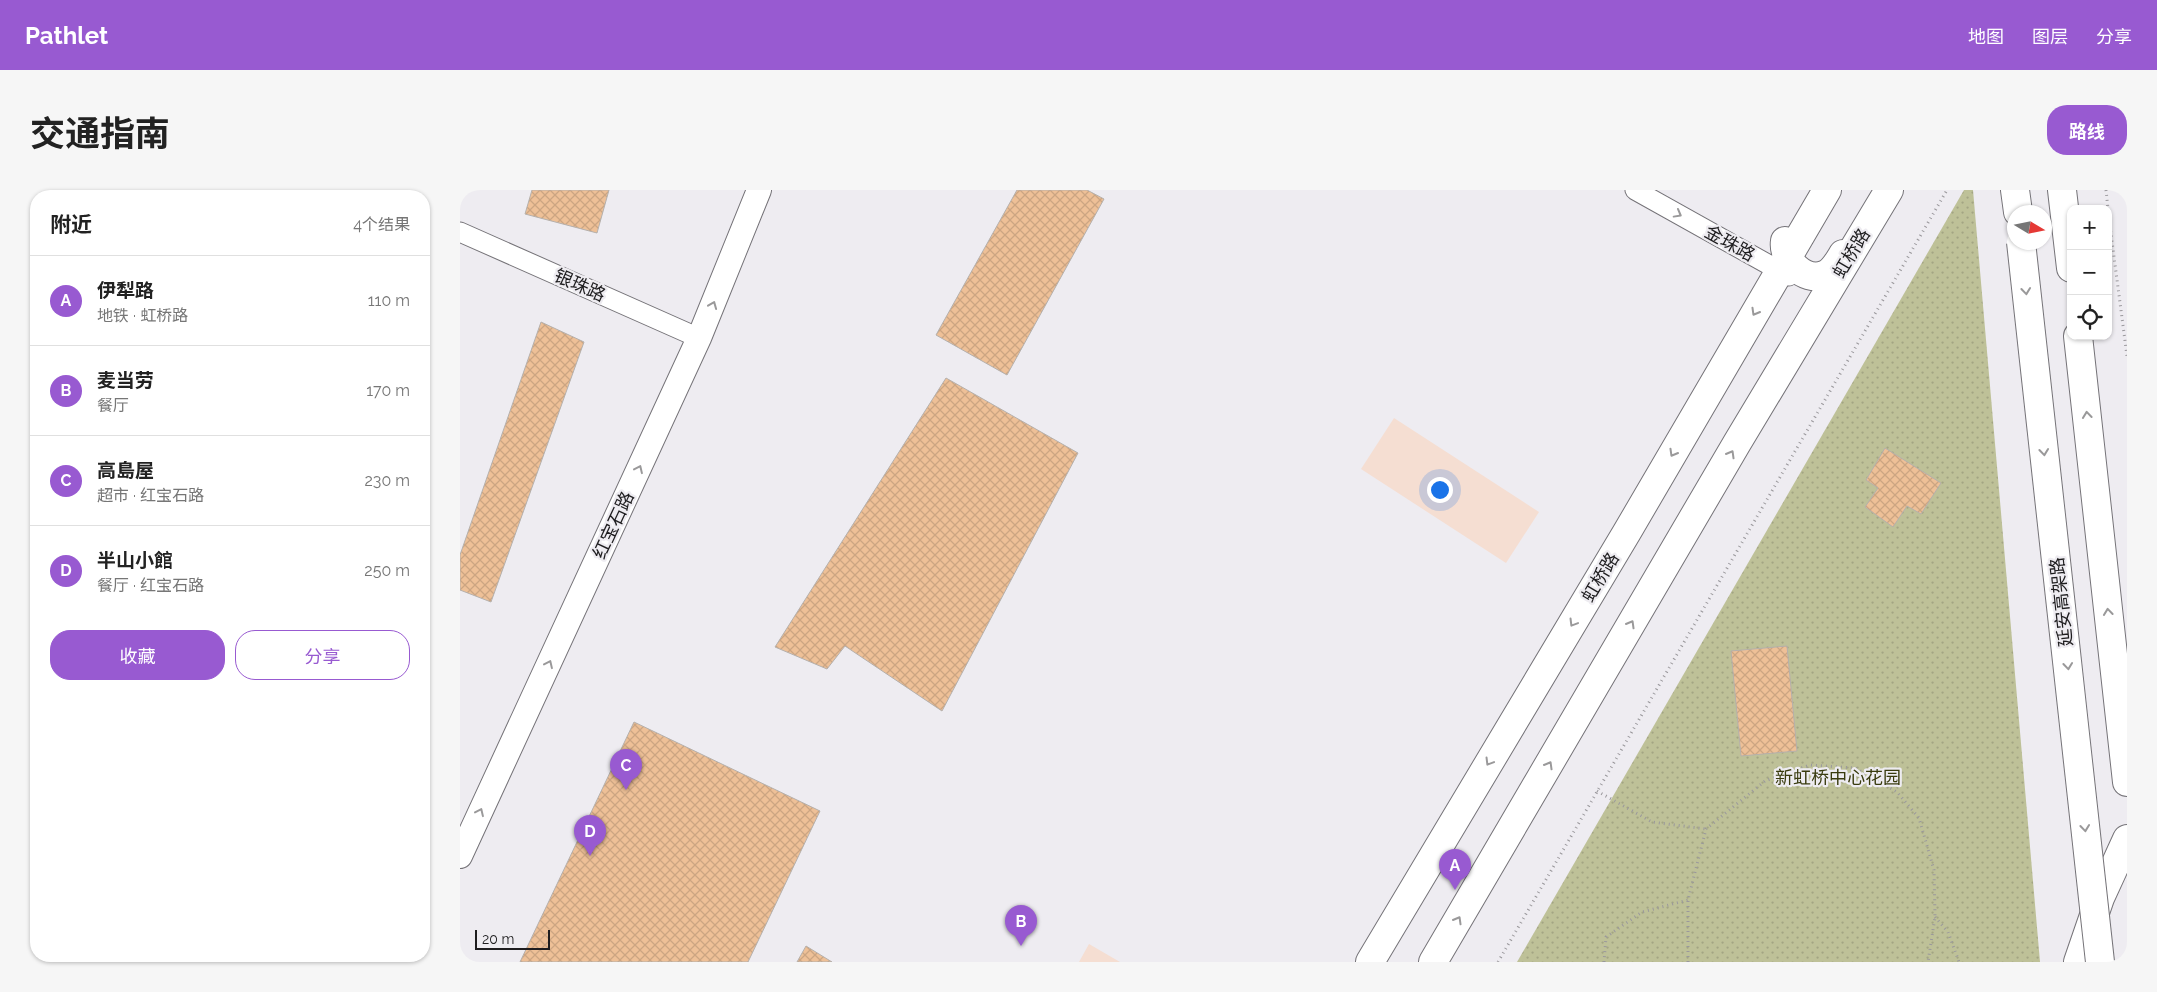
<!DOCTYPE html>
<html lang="zh">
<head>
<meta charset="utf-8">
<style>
  :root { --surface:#fff; --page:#f6f6f6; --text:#222; --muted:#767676; --line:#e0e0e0; --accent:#985ad1 }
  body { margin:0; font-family:Raleway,"Noto Sans SC",sans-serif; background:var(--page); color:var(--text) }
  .controls { position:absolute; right:15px; top:15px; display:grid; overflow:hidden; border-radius:10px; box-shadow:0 1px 4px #0004 }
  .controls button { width:45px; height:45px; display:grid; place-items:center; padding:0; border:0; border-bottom:1px solid var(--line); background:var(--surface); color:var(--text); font:25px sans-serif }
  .compass { position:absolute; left:1547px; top:15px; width:45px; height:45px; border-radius:50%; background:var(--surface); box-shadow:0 1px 4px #0004; rotate:100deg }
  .scale { position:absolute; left:15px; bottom:12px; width:75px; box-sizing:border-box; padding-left:5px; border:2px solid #1e1d1f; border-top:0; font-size:14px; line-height:18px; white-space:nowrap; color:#1e1d1f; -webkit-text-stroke:4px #eeecf1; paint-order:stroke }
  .you { position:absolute; left:979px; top:299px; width:18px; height:18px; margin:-12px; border:4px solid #fff; border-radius:50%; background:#1a73e8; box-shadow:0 0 0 8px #1a73e833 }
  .badge { display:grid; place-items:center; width:32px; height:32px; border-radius:50%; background:var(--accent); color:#fff; font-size:16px; font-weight:700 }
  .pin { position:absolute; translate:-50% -41px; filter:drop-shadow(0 1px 2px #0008) }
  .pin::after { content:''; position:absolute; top:26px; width:18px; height:15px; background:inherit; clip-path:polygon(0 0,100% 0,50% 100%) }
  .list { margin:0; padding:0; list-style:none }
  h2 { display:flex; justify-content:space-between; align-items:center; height:65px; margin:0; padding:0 20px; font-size:21px }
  h2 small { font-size:16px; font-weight:400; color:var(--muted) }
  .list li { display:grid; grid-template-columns:32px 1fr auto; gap:15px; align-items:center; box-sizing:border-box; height:90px; padding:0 20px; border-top:1px solid var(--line) }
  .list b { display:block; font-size:19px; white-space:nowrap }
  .list p { margin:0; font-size:16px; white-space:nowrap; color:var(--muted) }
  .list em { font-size:16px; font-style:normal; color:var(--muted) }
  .actions { display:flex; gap:10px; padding:15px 20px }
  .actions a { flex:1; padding:11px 0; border:1px solid var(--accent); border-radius:20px; text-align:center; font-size:18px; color:var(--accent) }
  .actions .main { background:var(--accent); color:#fff }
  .icon { flex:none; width:28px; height:28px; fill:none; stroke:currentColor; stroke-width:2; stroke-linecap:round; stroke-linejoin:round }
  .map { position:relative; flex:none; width:1667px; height:772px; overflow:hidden; border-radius:20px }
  header { display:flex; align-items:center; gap:30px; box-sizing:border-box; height:70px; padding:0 25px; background:var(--accent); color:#fff }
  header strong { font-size:24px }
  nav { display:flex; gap:28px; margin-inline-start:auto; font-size:18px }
  .intro { display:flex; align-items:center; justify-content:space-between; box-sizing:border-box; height:120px; padding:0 30px }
  h1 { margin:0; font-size:35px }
  .button { padding:12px 22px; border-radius:20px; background:var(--accent); color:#fff; font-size:18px; font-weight:700 }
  main { display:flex; gap:30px; padding:0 30px }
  aside { flex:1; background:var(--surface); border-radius:20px; box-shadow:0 1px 4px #0004 }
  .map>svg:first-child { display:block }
  .commercial { fill:#f5ded2 }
  .park { fill:url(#park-dots) }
  .building { fill:url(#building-cross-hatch); stroke:#b5b0ac }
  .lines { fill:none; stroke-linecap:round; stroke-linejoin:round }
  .minor-casing { stroke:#757378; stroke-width:21 }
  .tertiary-casing { stroke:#757378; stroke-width:26 }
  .primary-casing { stroke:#757378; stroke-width:30 }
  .trunk-casing { stroke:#757378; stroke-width:30 }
  .path { stroke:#9a989c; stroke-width:3; stroke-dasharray:1 4; stroke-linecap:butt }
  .minor { stroke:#fff; stroke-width:19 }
  .tertiary { stroke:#fff; stroke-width:24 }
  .primary { stroke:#fff; stroke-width:28 }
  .trunk { stroke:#fff; stroke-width:28 }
  .trunk-bridge-casing { stroke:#757378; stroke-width:30; stroke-linecap:butt }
  .trunk-bridge { stroke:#fff; stroke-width:28 }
  .oneway { stroke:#9a999a }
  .labels { text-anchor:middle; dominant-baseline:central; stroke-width:4.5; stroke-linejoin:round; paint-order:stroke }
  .street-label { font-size:18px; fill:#1e1d1f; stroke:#eeecf1 }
  .park-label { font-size:18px; fill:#393b0e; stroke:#eeecf1 }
</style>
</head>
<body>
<header>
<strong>Pathlet</strong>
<nav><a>地图</a><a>图层</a><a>分享</a></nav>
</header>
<div class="intro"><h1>交通指南</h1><a class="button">路线</a></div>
<main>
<aside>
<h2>附近<small>4个结果</small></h2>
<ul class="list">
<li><span class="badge">A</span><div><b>伊犁路</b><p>地铁 · 虹桥路</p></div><em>110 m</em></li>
<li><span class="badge">B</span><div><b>麦当劳</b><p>餐厅</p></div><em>170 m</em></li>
<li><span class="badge">C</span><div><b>高島屋</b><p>超市 · 红宝石路</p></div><em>230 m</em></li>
<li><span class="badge">D</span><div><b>半山小館</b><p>餐厅 · 红宝石路</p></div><em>250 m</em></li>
</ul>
<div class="actions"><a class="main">收藏</a><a>分享</a></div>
</aside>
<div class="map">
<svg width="1667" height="772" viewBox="0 0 1667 772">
  <defs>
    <pattern id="park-dots" width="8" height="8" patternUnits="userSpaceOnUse" patternTransform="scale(1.25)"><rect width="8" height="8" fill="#bec198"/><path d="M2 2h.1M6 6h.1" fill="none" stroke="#a3a583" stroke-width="1.8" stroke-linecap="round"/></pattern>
    <pattern id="building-cross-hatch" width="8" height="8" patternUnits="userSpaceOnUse" patternTransform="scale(1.25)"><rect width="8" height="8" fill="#eec097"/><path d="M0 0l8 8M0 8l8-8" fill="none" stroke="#cca582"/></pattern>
  </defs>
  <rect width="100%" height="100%" fill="#eeecf1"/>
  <g class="commercial">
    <path d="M934,228L1079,322L1046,373L901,279Z"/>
    <path d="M629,754L660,772H619Z"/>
  </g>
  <path class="park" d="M1504,0H1513L1580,772H1057Z"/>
  <g class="building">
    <path d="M72,0H149L137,43L65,24Z"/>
    <path d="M557,0H627L644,9L547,185L476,145Z"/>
    <path d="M81,132L124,152L31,412L0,400V365Z"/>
    <path d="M486,188L618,263L482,521L385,456L367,479L315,457Z"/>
    <path d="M1425,258L1481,293L1461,324L1447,316L1433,337L1405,317L1418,298L1406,290Z"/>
    <path d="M1327,456L1337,561L1281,566L1271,461Z"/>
    <path d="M174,532L360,621L288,772H60Z"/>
    <path d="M346,756L372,772H337Z"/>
  </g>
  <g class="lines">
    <g class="minor-casing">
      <g id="minor">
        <path d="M1175,0L1329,86"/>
        <path d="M0,42L239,148"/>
      </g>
    </g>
    <g class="tertiary-casing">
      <path id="tertiary" d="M0,666L239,148L299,0"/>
    </g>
    <g class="primary-casing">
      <g id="primary">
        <path d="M1325,51C1322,70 1344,92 1364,85C1373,82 1378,72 1383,64"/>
        <path d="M910,772L1167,342L1367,0"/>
        <path d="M973,772L1277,253L1429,0"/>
      </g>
    </g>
    <g class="trunk-casing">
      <g id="trunk">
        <path d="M1555,0L1558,22"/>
        <path d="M1602,0L1611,78"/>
        <path d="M1618,146L1667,592"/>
        <path d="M1618,772L1640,708L1667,649"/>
      </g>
    </g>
    <g class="path">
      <path d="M1646,0L1648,19"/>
      <path d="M1648,21L1667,166"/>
      <path d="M1137,601L1192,632L1246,639"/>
      <path d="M1475,727L1488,742L1499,772"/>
      <path d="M1038,772L1487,0"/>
      <path d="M1144,772L1146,747L1182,722L1228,710"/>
      <path d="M1228,772V710L1246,639L1305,591L1350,575L1395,578L1437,602L1459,628L1474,680L1475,727L1468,772"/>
    </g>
    <use href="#minor" class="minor"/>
    <use href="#tertiary" class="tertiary"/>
    <use href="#primary" class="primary"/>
    <use href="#trunk" class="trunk"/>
    <g class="trunk-bridge-casing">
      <path id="trunk-bridge" d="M1561,52L1640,772"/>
    </g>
    <use href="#trunk-bridge" class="trunk-bridge"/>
  </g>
  <defs><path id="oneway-chevron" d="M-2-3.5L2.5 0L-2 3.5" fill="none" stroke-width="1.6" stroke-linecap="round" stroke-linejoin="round" transform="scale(1.25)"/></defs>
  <g class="oneway">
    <use href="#oneway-chevron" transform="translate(1218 24) rotate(29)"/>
    <use href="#oneway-chevron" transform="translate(1566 101) rotate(84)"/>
    <use href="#oneway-chevron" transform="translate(253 115) rotate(-68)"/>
    <use href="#oneway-chevron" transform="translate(1295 122) rotate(120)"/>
    <use href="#oneway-chevron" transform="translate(1627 225) rotate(-96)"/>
    <use href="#oneway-chevron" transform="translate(1584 262) rotate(84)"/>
    <use href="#oneway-chevron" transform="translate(1213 263) rotate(120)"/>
    <use href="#oneway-chevron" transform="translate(1271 264) rotate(-60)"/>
    <use href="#oneway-chevron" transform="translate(179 279) rotate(-65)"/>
    <use href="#oneway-chevron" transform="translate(1648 422) rotate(-96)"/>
    <use href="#oneway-chevron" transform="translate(1113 433) rotate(121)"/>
    <use href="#oneway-chevron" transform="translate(1171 434) rotate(-60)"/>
    <use href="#oneway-chevron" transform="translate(89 474) rotate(-65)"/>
    <use href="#oneway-chevron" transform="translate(1608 476) rotate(84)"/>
    <use href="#oneway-chevron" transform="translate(1029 572) rotate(121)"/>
    <use href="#oneway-chevron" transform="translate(1089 575) rotate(-60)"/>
    <use href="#oneway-chevron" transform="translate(20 622) rotate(-65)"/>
    <use href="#oneway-chevron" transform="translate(1625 638) rotate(84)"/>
    <use href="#oneway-chevron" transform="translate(998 730) rotate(-60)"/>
  </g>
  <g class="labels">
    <g class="street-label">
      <text transform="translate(1270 53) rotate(29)">金珠路</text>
      <text transform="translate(1391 63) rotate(-59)">虹桥路</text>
      <text transform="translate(120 95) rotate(24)">银珠路</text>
      <text transform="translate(153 335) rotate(-65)">红宝石路</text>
      <text transform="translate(1140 387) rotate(-59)">虹桥路</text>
      <text transform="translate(1601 412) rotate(-96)">延安高架路</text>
    </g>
    <g class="park-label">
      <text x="1378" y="587">新虹桥中心花园</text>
    </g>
  </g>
</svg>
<div class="controls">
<button>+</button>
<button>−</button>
<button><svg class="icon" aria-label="locate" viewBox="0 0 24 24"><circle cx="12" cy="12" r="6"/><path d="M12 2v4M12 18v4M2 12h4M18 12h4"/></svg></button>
</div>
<svg class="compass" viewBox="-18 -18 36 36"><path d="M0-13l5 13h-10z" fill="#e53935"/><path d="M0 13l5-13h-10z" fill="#767676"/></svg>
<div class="scale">20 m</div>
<div class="you"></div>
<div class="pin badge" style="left:995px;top:700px">A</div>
<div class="pin badge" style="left:561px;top:756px">B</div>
<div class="pin badge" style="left:166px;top:600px">C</div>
<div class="pin badge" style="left:130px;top:666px">D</div>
</div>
</main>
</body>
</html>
